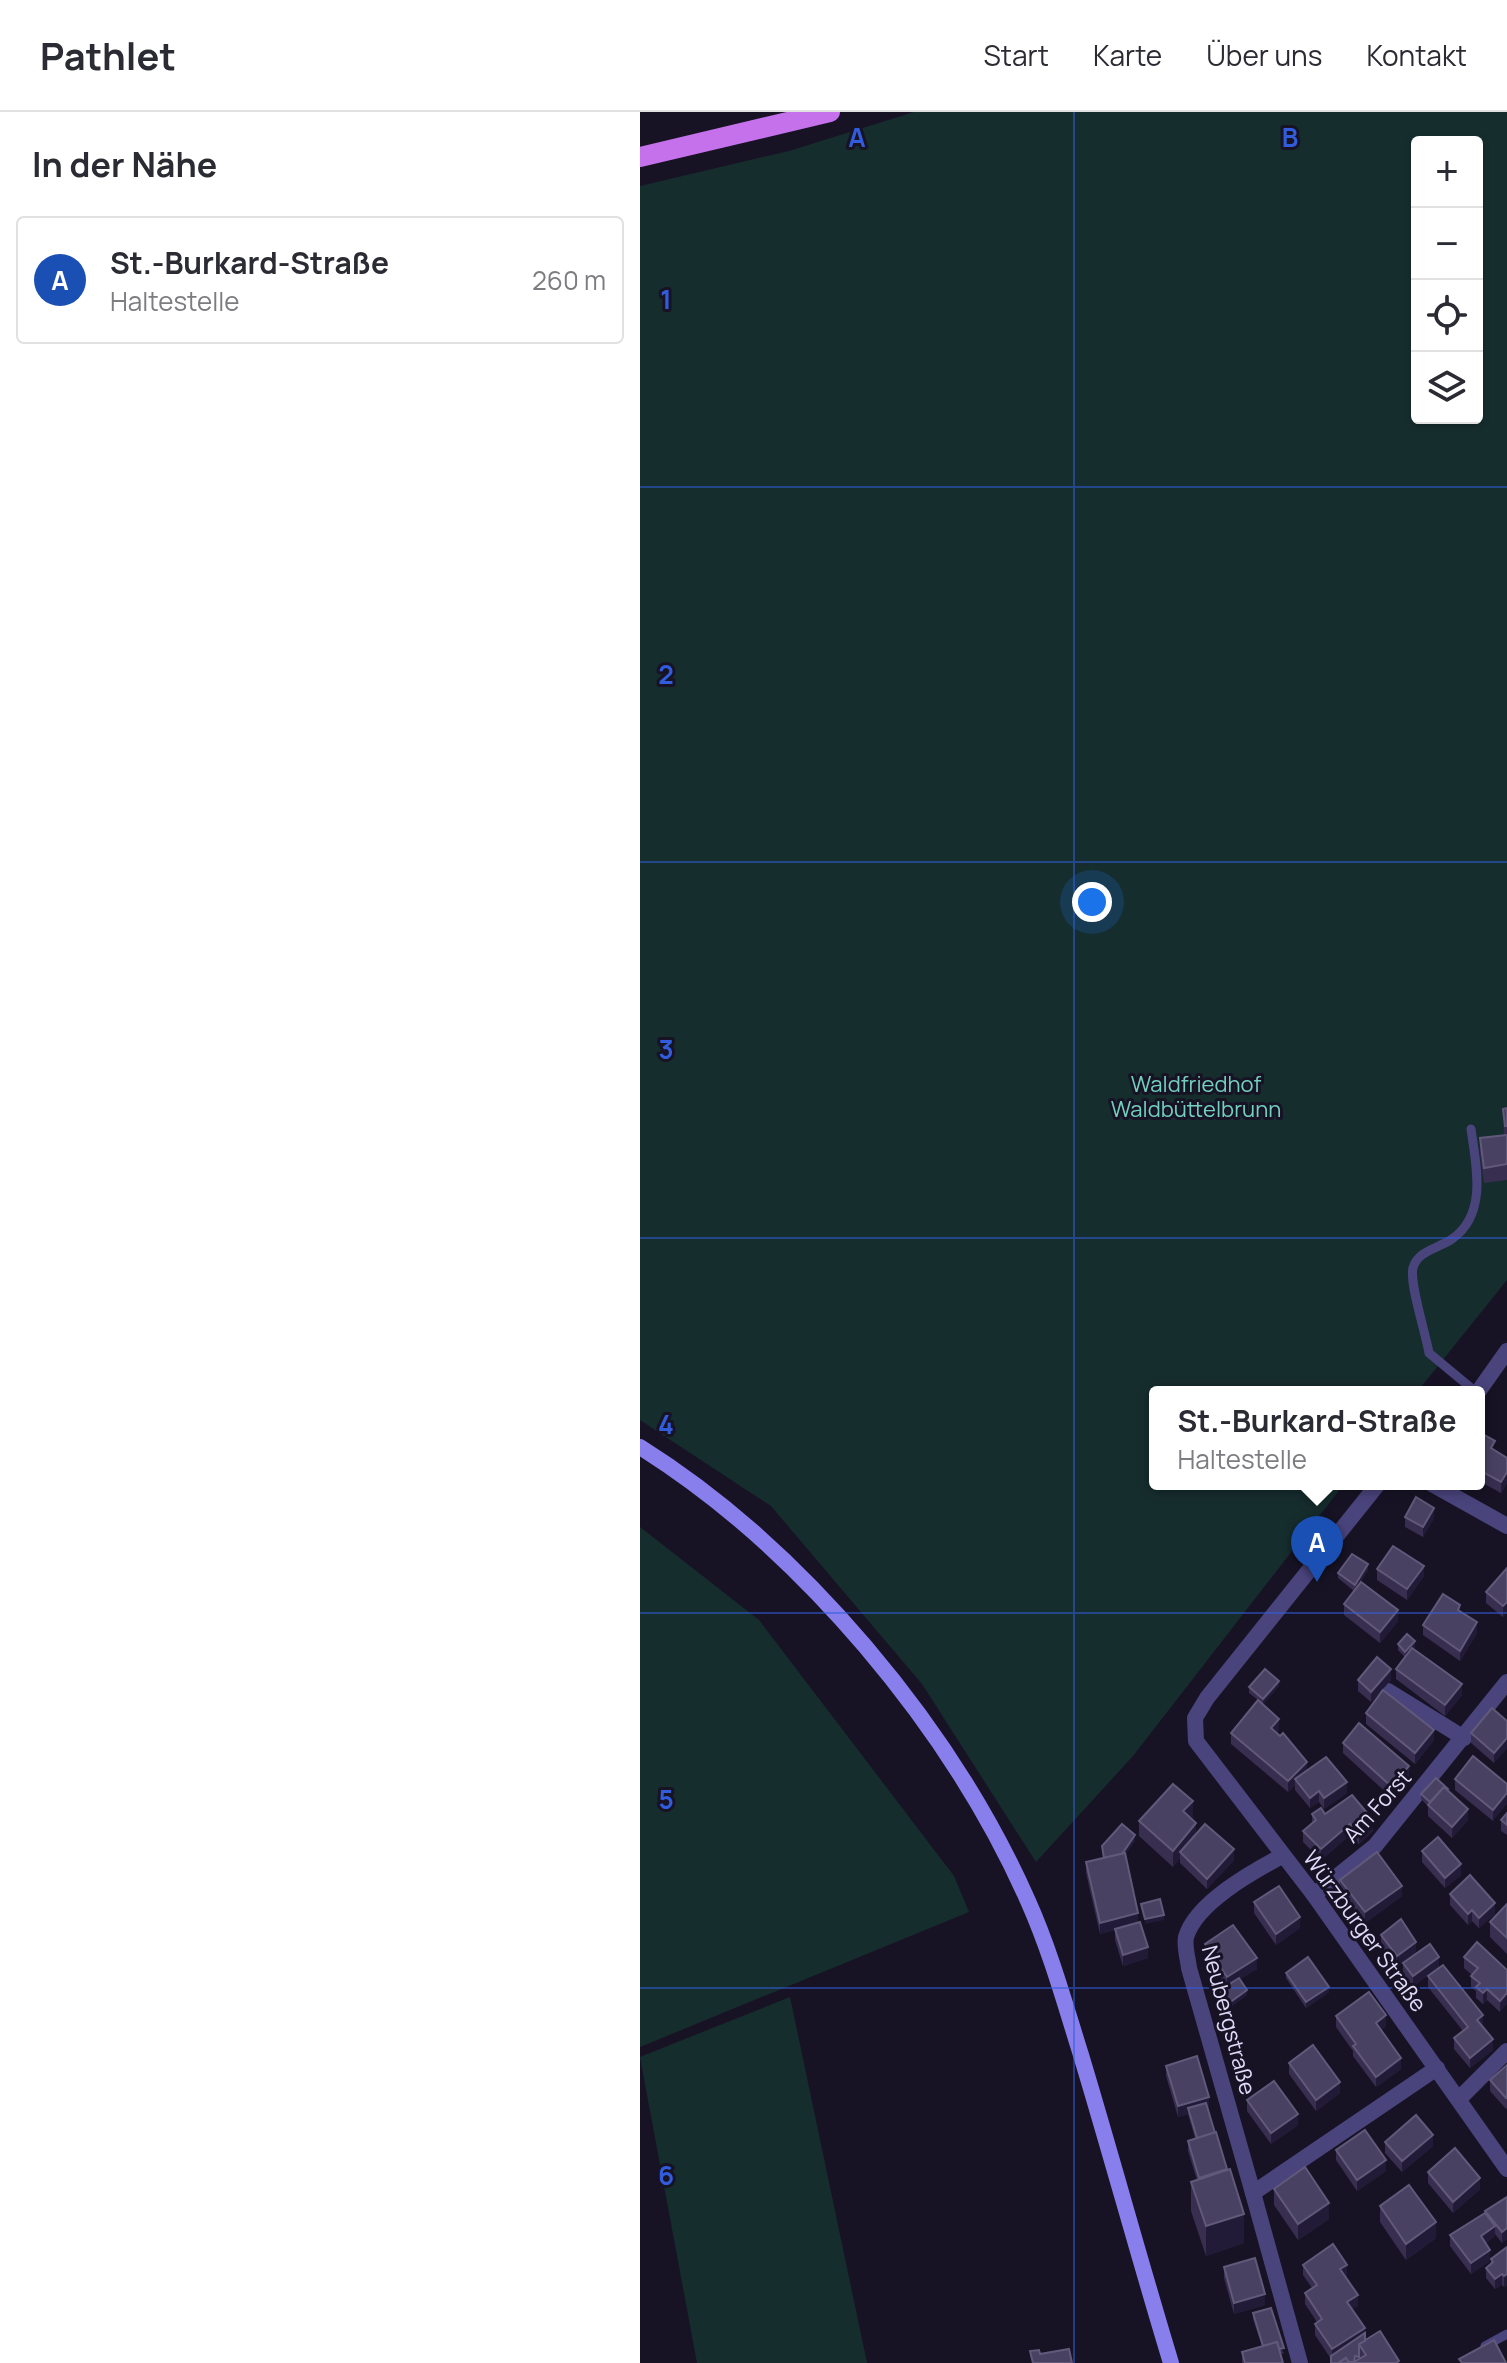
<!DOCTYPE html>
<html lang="de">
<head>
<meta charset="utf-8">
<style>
  :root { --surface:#fff; --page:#f2f2f3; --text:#2b2b33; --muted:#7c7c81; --line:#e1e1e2; --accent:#ea580c }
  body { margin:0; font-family:Manrope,sans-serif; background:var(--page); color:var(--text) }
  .controls { position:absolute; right:24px; top:24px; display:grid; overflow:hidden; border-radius:8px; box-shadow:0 2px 6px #0004 }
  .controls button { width:72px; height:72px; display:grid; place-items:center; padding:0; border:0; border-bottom:2px solid var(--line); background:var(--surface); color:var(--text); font:40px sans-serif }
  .you { position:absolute; left:452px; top:790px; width:28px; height:28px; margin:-20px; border:6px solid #fff; border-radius:50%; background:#1a73e8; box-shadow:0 0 0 12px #1a73e833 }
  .badge { display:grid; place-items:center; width:52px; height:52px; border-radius:50%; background:var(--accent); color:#fff; font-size:26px; font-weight:700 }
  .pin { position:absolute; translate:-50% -66px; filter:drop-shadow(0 2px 4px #0008) }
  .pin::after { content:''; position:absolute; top:42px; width:28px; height:24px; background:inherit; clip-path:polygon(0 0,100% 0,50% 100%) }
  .popup { position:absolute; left:509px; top:1274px; width:336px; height:104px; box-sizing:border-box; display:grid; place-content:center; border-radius:8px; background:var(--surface); filter:drop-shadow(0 2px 6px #0005); font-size:26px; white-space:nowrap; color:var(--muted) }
  .popup b { font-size:30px; color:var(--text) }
  .popup::after { content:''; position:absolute; left:50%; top:100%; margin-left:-16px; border:16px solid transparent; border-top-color:var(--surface) }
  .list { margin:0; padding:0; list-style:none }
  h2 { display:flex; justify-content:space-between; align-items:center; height:104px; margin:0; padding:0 32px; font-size:34px }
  h2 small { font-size:26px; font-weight:400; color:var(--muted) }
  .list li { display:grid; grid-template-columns:52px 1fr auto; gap:24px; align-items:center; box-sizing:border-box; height:128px; margin:0 16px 16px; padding:0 16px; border:2px solid var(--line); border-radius:8px }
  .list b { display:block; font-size:30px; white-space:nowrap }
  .list p { margin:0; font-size:26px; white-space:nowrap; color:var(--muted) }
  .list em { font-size:26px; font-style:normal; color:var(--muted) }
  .icon { flex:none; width:44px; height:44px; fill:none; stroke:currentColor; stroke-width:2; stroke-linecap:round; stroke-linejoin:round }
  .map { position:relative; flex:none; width:867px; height:2251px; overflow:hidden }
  header { display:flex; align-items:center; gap:48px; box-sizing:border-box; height:112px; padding:0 40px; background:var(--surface); border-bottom:2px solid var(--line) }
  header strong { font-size:38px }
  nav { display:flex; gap:44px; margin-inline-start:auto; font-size:28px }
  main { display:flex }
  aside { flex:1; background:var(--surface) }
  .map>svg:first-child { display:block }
  .green { fill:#162d2e; fill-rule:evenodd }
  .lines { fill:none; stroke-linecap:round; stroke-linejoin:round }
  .lane { stroke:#4a447d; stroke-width:9 }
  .street { stroke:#4a447d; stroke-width:16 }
  .secondary { stroke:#887fed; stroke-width:16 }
  .primary { stroke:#c571eb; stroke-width:20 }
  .wall { fill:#372e50 }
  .shaded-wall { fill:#221b37 }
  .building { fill:#494162; stroke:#61597a; stroke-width:2 }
  .grid { fill:none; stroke:#315cdb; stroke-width:2; stroke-opacity:0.55 }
  .labels { text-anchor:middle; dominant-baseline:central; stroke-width:6; stroke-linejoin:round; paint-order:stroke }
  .park-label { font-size:22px; fill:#71d1be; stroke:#171325 }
  .street-label { font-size:22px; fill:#e1dbfa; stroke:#171325 }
  .grid-label { font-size:26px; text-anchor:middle; font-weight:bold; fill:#315cdb; stroke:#171325; stroke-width:6; stroke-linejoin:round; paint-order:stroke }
</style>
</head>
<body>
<header>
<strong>Pathlet</strong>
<nav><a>Start</a><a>Karte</a><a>Über uns</a><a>Kontakt</a></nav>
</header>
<main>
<aside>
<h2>In der Nähe<small></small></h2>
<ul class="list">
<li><span class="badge" style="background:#1a4fb4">A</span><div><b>St.-Burkard-Straße</b><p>Haltestelle</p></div><em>260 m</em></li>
</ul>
</aside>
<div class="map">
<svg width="867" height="2251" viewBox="0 0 867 2251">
  <rect width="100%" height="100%" fill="#171325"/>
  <g class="green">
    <path d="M274,0H867V1168L777,1280H515V1372H704L493,1644L396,1750L282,1572L131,1394L0,1308V74L149,39ZM777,30H837V306H777Z"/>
    <path d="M0,1415L119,1508L314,1764L329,1800L0,1935Z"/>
    <path d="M150,1885L227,2251H57L0,1945Z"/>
  </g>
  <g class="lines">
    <g class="lane">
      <path d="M831,1017C836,1053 848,1102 812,1127C799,1136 777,1139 773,1156C769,1171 786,1222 789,1241L836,1280"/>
      <path d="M845,2234L867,2222"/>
    </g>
    <g class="street">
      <path d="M838,1280L867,1239"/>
      <path d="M738,1372L567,1586L555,1606L556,1629L674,1783L867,2057"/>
      <path d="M792,1372L867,1414"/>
      <path d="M748,1579L824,1626"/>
      <path d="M642,1744C612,1760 556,1791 546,1825C544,1834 548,1847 549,1856L613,2081L797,1956"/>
      <path d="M674,1783L735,1734L867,1570"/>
      <path d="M819,1987L867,1939"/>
      <path d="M613,2081L660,2251"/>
    </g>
    <path class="secondary" d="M0,1335C161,1436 311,1615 388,1789C410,1838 425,1892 441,1943C472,2046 500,2149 531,2251"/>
    <path class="primary" d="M0,45L190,0"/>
  </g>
  <g class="wall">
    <path d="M867,996V1068L844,1071L840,1042V1026L864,1023L863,997Z"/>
    <path d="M839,1320L855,1339L867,1346V1371L861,1381L839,1369Z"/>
    <path d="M765,1405L794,1406L783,1425L765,1415Z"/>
    <path d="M867,1456V1500L863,1505L846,1491V1480Z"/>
    <path d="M737,1457L784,1464L767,1488L737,1468Z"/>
    <path d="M728,1458L717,1476L758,1509L740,1531L704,1503V1492L714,1479L698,1466V1461Z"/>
    <path d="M783,1513L837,1521L820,1549L783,1523Z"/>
    <path d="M758,1532L775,1535L773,1536L822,1583L805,1604L756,1567V1557L765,1545L758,1538Z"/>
    <path d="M718,1568H751L731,1590L718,1579Z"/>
    <path d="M639,1574L623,1592L639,1618L636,1621L667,1659L707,1681L684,1697L679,1690L670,1696L655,1678V1673L648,1680L591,1632V1621L618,1588L609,1581V1575Z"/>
    <path d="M726,1601L794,1628L775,1652L726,1612Z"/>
    <path d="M867,1609L854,1651L831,1631V1621Z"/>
    <path d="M703,1631L769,1665L751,1685L703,1641Z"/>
    <path d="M815,1667L867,1672L853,1709L815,1678Z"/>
    <path d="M808,1679L828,1708L812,1726L788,1704V1694L781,1687V1682Z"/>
    <path d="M867,1701V1723L861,1719V1708Z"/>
    <path d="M672,1702H685L733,1719L719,1732L710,1723L681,1748L663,1730V1719L672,1711Z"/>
    <path d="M553,1705L551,1707L556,1722L594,1748L567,1777L540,1751V1746L533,1755L499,1724V1709Z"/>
    <path d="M495,1729L485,1742L498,1810L508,1846L483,1854L475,1828V1818L460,1822L446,1761V1750L463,1746L462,1734Z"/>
    <path d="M782,1739L821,1763L805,1776L782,1750Z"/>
    <path d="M700,1768L762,1784L725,1811L700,1779Z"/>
    <path d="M810,1782L855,1802L839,1816L832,1809L828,1813L810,1793Z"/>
    <path d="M614,1790L660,1816L636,1833L614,1801Z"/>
    <path d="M867,1792V1842L850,1825V1810Z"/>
    <path d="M741,1823L776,1841L757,1855L741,1834Z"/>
    <path d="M565,1832L617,1857L600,1867L607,1883L589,1896L580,1884V1878L586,1874L565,1842Z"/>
    <path d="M824,1845L867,1858L860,1900L847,1888L843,1892L836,1886V1879L831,1875V1864L832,1863L824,1856Z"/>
    <path d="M763,1851L799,1856L843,1914L853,1938L830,1956L814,1937V1926L823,1919L788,1875V1864L799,1856L773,1874L763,1862Z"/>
    <path d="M646,1861L689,1880L666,1896L646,1866Z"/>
    <path d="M696,1904L746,1914L741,1918L761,1957L736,1975L713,1944V1939L696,1915Z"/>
    <path d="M649,1951L700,1981L676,1999L649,1962Z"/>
    <path d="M867,1953V1996L866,1997L850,1979V1968Z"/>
    <path d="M526,1954L569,1996H568L604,2131L566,2144L551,2099V2070L557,2068L548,2039V2029L555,2026L548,2002L538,2005L526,1964Z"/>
    <path d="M607,1988L658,2013L631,2032L607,1999Z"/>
    <path d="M745,2030L793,2034L762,2060L745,2041Z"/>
    <path d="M696,2038L746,2059L717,2079L696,2048Z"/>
    <path d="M788,2060L840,2077L813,2101L788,2071Z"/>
    <path d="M634,2077L689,2107L658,2128L634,2093Z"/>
    <path d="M867,2085V2127L862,2131L855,2122V2124L846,2131L850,2149L831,2162L810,2134V2123L845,2102V2099Z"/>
    <path d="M740,2094L796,2126L766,2148L740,2110Z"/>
    <path d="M867,2135V2173L864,2175L862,2173L855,2177L846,2166V2156L851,2152V2147Z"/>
    <path d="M663,2153L707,2163L705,2165L718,2194L712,2197L725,2216V2229L759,2251H691V2247L675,2223V2212L677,2210L665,2192V2181L672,2176L663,2163Z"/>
    <path d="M584,2155L625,2193L594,2202L584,2166Z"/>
    <path d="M613,2201L644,2241L641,2242L643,2251H602V2240L622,2234L613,2207Z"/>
  </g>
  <g class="shaded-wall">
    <path d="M867,1360V1371L861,1381V1370Z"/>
    <path d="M794,1396V1406L783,1425V1415Z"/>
    <path d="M728,1452V1458L715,1479V1473Z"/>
    <path d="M784,1454V1464L767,1488V1477Z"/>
    <path d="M867,1490V1500L863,1505V1494Z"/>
    <path d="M758,1498V1509L740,1531V1520Z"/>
    <path d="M837,1510V1521L820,1549V1539Z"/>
    <path d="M775,1529V1535L765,1545V1540Z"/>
    <path d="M751,1557V1568L731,1590V1580Z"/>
    <path d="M639,1569V1574L623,1593V1587Z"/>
    <path d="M822,1572V1583L805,1604V1593Z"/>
    <path d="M639,1607V1618L631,1627V1616Z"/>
    <path d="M794,1618V1628L775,1652V1641Z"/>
    <path d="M867,1626V1637L854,1651V1641Z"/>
    <path d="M667,1650V1661L655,1667V1673L648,1680V1669Z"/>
    <path d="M769,1654V1665L751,1685V1674Z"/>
    <path d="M707,1670V1681L684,1697V1686Z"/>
    <path d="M679,1679V1690L670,1696V1686Z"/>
    <path d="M867,1681V1692L853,1709V1698Z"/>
    <path d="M553,1689V1705L543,1715V1699Z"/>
    <path d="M828,1697V1708L812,1726V1715Z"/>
    <path d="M733,1708V1719L719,1732V1722Z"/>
    <path d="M556,1711V1727L540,1740V1746L533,1755V1739Z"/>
    <path d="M710,1712V1723L681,1748V1737Z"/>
    <path d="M495,1723V1729L477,1754L464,1757Z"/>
    <path d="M594,1737V1748L567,1777V1767Z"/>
    <path d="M821,1752V1763L805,1776V1766Z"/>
    <path d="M762,1774V1784L725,1811V1800Z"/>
    <path d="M855,1791V1802L839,1816V1806Z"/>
    <path d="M832,1798V1809L828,1813V1802Z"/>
    <path d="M498,1801V1812L460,1822V1811Z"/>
    <path d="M524,1803V1808L505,1812V1807Z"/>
    <path d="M660,1805V1816L636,1833V1822Z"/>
    <path d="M776,1830V1841L757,1855V1844Z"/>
    <path d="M508,1835V1846L483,1854V1843Z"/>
    <path d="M799,1845V1856L773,1874V1864Z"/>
    <path d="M617,1846V1857L587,1875V1865Z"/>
    <path d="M689,1875V1880L666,1896V1890Z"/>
    <path d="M847,1877V1888L843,1892V1881Z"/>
    <path d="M607,1878V1883L589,1896V1891Z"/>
    <path d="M867,1881V1892L860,1900V1889Z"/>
    <path d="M746,1903V1914L736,1921V1911Z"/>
    <path d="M843,1903V1914L837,1908Z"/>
    <path d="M853,1927V1938L830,1956V1946Z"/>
    <path d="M761,1946V1957L736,1975V1965Z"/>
    <path d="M700,1970V1981L676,1999V1988Z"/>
    <path d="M569,1985V1996L549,2001L548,1996V2002L538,2005V1994Z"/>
    <path d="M658,2002V2013L631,2032V2021Z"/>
    <path d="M793,2023V2034L762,2060V2049Z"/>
    <path d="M746,2048V2059L717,2079V2068Z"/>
    <path d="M840,2066V2077L813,2101V2090Z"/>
    <path d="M689,2091V2107L658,2128V2112Z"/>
    <path d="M604,2102V2131L566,2144V2114Z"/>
    <path d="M796,2110V2126L766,2148V2132Z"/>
    <path d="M855,2114V2124L841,2135V2124Z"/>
    <path d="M867,2116V2127L862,2131V2120Z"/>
    <path d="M850,2138V2149L831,2162V2151Z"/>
    <path d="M707,2153V2163L700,2168V2157Z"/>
    <path d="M862,2162V2173L855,2177V2167Z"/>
    <path d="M867,2162V2173L864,2175V2164Z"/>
    <path d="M625,2182V2193L594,2202V2191Z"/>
    <path d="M718,2183V2194L707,2201V2190Z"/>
    <path d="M725,2216V2226L692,2248V2237Z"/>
  </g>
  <g class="building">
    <path d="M867,996V1014H865L863,997Z"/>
    <path d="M867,1023V1052L844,1056L840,1026Z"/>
    <path d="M839,1320L855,1329L851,1336L867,1346V1360L861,1370L839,1358Z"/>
    <path d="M776,1385L794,1396L783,1415L765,1405Z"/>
    <path d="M753,1434L784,1454L767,1477L737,1457Z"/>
    <path d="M712,1442L728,1452L715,1473L698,1461Z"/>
    <path d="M867,1456V1490L863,1494L846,1480Z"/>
    <path d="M721,1470L758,1498L740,1520L704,1492Z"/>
    <path d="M803,1482L820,1493L818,1498L837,1510L820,1539L783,1513Z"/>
    <path d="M767,1522L775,1529L765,1540L758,1532Z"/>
    <path d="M772,1536L822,1572L805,1593L756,1557Z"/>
    <path d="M737,1545L751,1557L731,1580L718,1568Z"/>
    <path d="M625,1557L639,1569L623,1587L609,1575Z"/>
    <path d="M743,1578L794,1618L775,1641L726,1601Z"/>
    <path d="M618,1588L639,1607L631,1616L640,1624L643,1621L667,1650L648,1669L591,1621Z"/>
    <path d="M852,1596L867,1609V1626L854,1641L831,1621Z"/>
    <path d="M719,1611L769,1654L751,1674L703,1631Z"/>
    <path d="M833,1644L867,1672V1681L853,1698L815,1667Z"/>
    <path d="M686,1645L707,1670L684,1686L679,1679L670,1686L655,1667Z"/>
    <path d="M796,1666L808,1677L807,1678L804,1675L790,1690L781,1682Z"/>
    <path d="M533,1672L553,1689L543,1699L556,1711L533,1739L499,1709Z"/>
    <path d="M804,1675L828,1697L812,1715L788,1693Z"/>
    <path d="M712,1683L733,1708L719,1722L710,1712L681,1737L663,1719L676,1708L672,1702L681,1696L685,1702Z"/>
    <path d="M867,1701V1713L861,1708Z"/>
    <path d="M482,1712L495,1723L482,1742L464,1746L462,1734Z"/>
    <path d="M565,1712L594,1737L567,1767L540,1740Z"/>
    <path d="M798,1725L821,1752L805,1766L782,1739Z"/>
    <path d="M737,1740L762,1774L725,1800L700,1768Z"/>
    <path d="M485,1741L498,1801L460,1811L446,1750Z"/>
    <path d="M830,1763L855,1791L839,1806L832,1798L828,1802L810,1782Z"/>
    <path d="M639,1774L660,1805L636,1822L614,1790Z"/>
    <path d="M520,1787L524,1803L505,1807L501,1792Z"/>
    <path d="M867,1792V1826L850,1810Z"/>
    <path d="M761,1807L776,1830L757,1844L741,1823Z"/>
    <path d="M500,1810L508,1835L483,1843L475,1817Z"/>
    <path d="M593,1813L617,1846L587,1865L565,1832Z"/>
    <path d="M837,1830L867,1858V1881L860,1889L847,1877L843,1881L836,1875L840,1871L831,1864L838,1856L824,1845Z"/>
    <path d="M790,1832L799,1845L773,1864L763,1851Z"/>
    <path d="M668,1845L689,1875L666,1890L646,1861Z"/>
    <path d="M803,1853L843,1903L837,1908L853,1927L830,1946L814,1926L828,1915L788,1864Z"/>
    <path d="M599,1866L607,1878L589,1891L580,1878Z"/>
    <path d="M729,1880L746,1903L736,1911L761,1946L736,1965L713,1934L716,1932L696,1904Z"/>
    <path d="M673,1933L700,1970L676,1988L649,1951Z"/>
    <path d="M557,1944L569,1985L538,1994L526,1954Z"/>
    <path d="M867,1953V1985L866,1986L850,1968Z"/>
    <path d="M634,1969L658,2002L631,2021L607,1988Z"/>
    <path d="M566,1991L575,2021L557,2026L548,1996Z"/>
    <path d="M776,2003L793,2023L762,2049L745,2030Z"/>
    <path d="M725,2018L746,2048L717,2068L696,2038Z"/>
    <path d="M576,2020L587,2057L559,2066L548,2029Z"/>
    <path d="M815,2036L840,2066L813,2090L788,2060Z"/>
    <path d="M665,2055L689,2091L658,2112L634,2077Z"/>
    <path d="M590,2057L604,2102L566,2114L551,2070Z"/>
    <path d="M769,2073L796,2110L766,2132L740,2094Z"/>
    <path d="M867,2085V2116L862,2120L845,2099Z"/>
    <path d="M845,2101L855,2114L841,2124L850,2138L831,2151L810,2123Z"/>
    <path d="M693,2132L707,2153L700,2157L718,2183L707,2190L725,2216L692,2237L675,2212L682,2207L665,2181L677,2173L663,2153Z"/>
    <path d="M867,2135V2162L864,2164L862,2162L855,2167L846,2156L853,2150L851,2147Z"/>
    <path d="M615,2146L625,2182L594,2191L584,2155Z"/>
    <path d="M631,2196L644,2236L639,2237L637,2230L623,2234L613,2201Z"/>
    <path d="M740,2219L759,2249L756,2251H712L726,2243L719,2232Z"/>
    <path d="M725,2221V2229L719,2232V2245L715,2244L714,2250H708L706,2246L698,2251H691V2244Z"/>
    <path d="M854,2228L866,2251H822L819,2247Z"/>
    <path d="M637,2230L643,2251H605L602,2240Z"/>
    <path d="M429,2237L432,2251H393L390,2239L399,2238L400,2242Z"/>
    <path d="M706,2246L709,2251H698Z"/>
  </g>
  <path class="grid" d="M434,0V2251M0,375H867M0,750H867M0,1126H867M0,1501H867M0,1876H867"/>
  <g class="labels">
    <g class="park-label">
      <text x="556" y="972">Waldfriedhof<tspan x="556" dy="25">Waldbüttelbrunn</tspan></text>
    </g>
    <g class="street-label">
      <text transform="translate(737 1694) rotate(-48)">Am Forst</text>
      <text transform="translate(725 1819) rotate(54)">Würzburger Straße</text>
      <text transform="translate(589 1908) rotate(75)">Neubergstraße</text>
    </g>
  </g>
  <g class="grid-label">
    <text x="217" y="35">A</text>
    <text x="650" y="35">B</text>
    <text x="26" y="197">1</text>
    <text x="26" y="572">2</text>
    <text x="26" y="947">3</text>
    <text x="26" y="1322">4</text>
    <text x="26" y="1697">5</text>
    <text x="26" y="2073">6</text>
  </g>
</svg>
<div class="controls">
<button>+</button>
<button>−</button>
<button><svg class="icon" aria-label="locate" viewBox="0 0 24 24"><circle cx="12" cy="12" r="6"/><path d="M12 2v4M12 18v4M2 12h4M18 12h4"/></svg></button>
<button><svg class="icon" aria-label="layers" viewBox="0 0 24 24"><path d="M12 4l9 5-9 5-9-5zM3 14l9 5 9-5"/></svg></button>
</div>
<div class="you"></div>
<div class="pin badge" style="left:677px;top:1470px;background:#1a4fb4">A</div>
<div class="popup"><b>St.-Burkard-Straße</b>Haltestelle</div>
</div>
</main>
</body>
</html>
